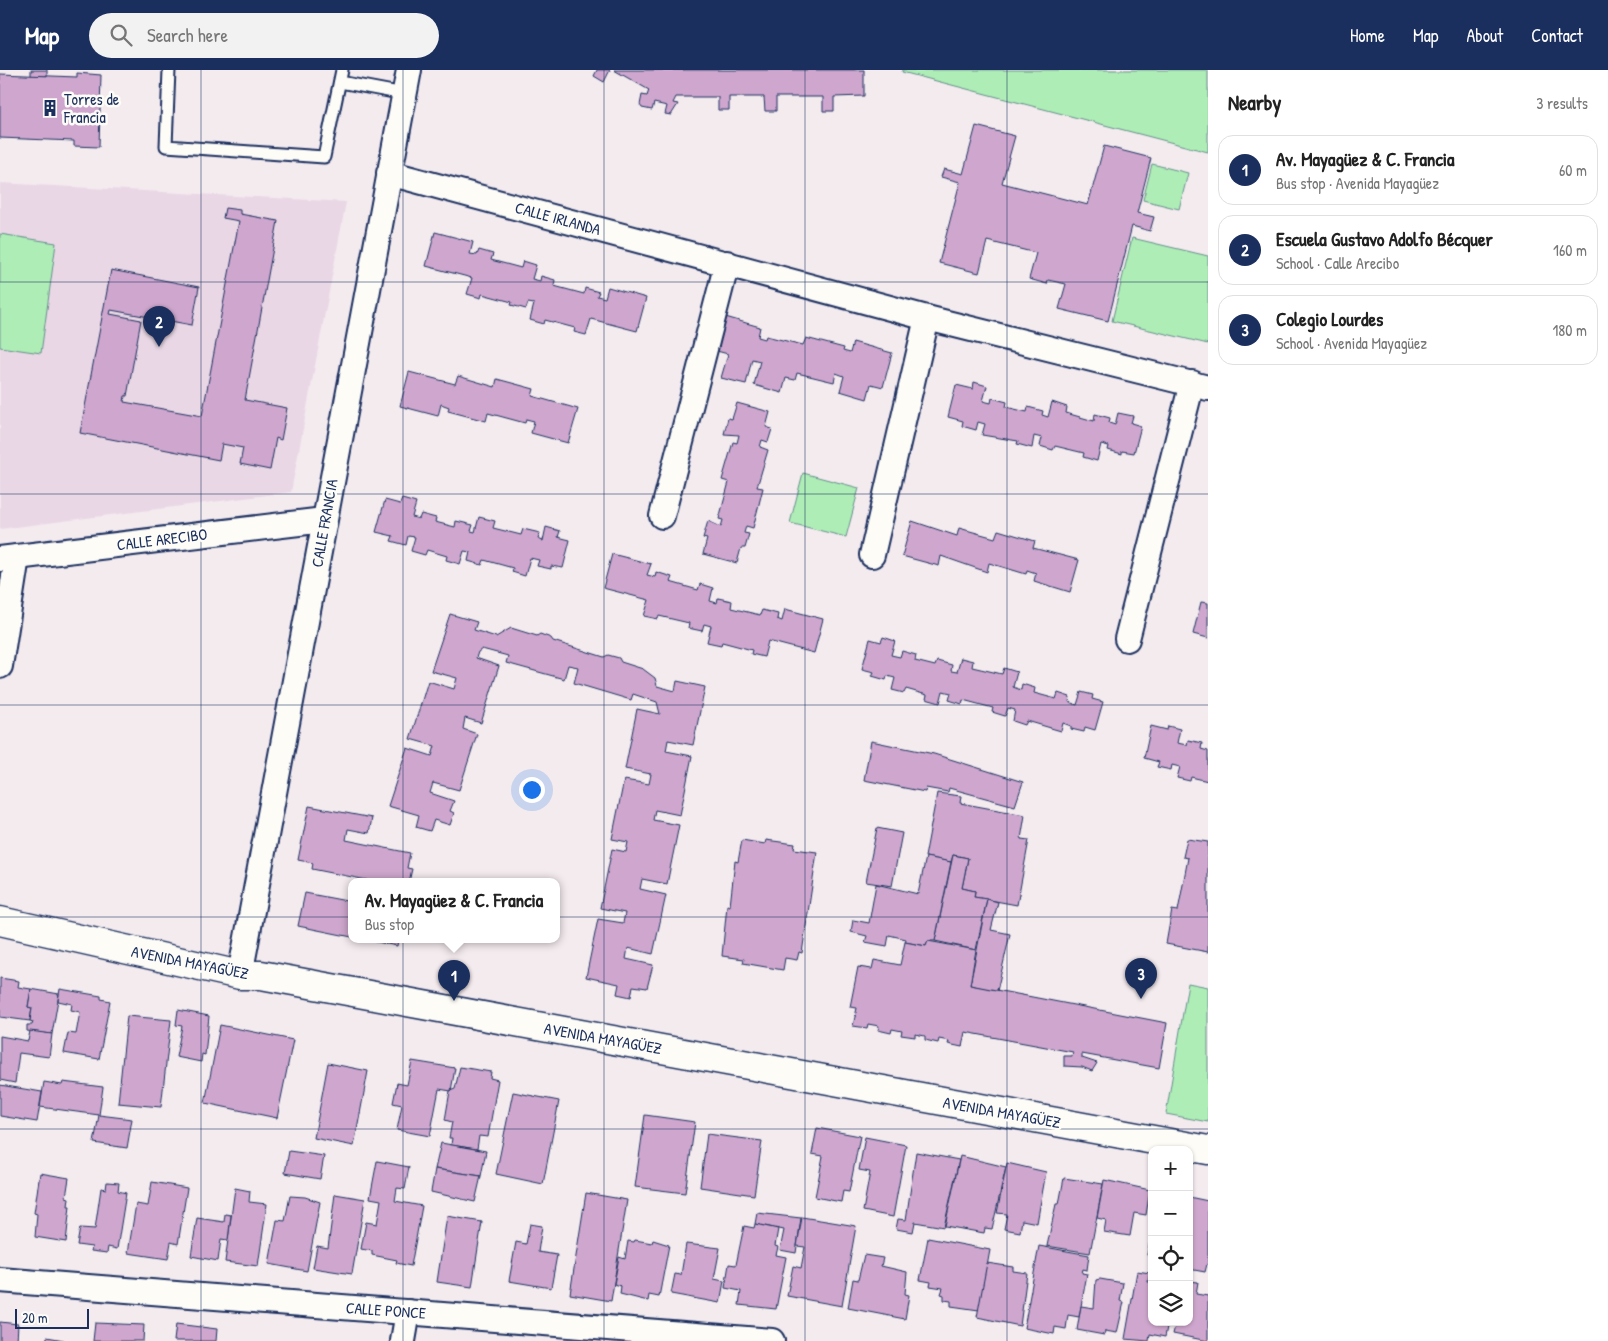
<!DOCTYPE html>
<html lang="en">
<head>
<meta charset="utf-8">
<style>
  :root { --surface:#fff; --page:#f2f2f2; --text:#222; --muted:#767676; --line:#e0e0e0; --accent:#1b2f5e }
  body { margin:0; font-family:"Patrick Hand",sans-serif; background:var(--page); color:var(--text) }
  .controls { position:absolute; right:15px; bottom:15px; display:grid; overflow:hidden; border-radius:10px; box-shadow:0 1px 4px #0004 }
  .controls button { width:45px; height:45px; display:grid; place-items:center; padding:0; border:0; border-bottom:1px solid var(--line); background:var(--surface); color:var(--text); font:25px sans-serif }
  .scale { position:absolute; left:15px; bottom:12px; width:74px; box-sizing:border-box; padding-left:5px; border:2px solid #1b2f5e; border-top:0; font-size:14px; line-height:18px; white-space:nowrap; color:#1b2f5e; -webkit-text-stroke:4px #fdfcf7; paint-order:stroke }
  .you { position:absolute; left:531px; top:719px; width:18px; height:18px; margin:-12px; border:4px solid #fff; border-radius:50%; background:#1a73e8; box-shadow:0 0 0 8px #1a73e833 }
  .badge { display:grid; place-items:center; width:32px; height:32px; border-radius:50%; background:var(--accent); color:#fff; font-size:16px; font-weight:700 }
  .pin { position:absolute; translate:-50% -41px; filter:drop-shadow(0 1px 2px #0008) }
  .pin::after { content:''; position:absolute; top:26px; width:18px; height:15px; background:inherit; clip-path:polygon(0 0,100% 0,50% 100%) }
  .popup { position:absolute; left:348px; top:808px; width:212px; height:65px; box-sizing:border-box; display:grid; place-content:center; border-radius:10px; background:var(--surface); filter:drop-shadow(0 1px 4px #0005); font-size:16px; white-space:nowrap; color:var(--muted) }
  .popup b { font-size:19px; color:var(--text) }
  .popup::after { content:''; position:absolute; left:50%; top:100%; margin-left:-10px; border:10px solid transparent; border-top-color:var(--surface) }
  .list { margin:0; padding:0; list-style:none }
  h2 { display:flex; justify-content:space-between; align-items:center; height:65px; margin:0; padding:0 20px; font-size:21px }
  h2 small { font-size:16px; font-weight:400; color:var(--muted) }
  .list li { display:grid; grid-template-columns:32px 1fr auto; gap:15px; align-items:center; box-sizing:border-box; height:70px; margin:0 10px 10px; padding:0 10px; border:1px solid var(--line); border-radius:15px }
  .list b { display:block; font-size:19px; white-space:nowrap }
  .list p { margin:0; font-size:16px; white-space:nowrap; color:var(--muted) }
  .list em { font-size:16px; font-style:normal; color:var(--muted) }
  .icon { flex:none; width:28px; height:28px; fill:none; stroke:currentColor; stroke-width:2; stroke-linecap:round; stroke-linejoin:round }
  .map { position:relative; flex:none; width:1208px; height:1271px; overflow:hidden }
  header { display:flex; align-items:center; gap:30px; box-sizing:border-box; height:70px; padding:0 25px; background:var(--accent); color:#fff }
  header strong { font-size:24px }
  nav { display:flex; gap:28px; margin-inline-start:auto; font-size:18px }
  .search { width:350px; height:45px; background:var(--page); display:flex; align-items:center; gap:12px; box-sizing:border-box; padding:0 18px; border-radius:28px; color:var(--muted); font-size:19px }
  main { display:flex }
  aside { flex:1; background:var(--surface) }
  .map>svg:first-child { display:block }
  .built { fill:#e9d7e5 }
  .green { fill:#aeeeb6; stroke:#648e8a }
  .building { fill:#cfa7ce; stroke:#1b2f5e }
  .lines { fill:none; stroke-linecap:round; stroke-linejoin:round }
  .lane-casing { stroke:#1b2f5e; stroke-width:15 }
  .street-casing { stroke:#1b2f5e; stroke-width:28 }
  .secondary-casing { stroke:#1b2f5e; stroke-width:31 }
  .lane { stroke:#fdfcf7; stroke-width:11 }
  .street { stroke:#fdfcf7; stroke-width:24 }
  .secondary { stroke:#fdfcf7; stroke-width:28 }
  .grid { fill:none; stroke:#1b2f5e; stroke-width:1; stroke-opacity:0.55 }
  .labels { text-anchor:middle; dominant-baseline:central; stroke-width:5; stroke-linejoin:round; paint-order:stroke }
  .poi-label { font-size:16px; fill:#1b2f5e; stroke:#fdfcf7; text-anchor:start }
  .street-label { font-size:16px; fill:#1b2f5e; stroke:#fdfcf7 }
</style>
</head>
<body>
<header>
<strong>Map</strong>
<div class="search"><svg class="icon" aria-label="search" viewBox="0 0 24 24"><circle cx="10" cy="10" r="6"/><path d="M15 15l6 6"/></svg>Search here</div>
<nav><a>Home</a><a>Map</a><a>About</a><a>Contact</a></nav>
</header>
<main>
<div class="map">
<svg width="1208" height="1271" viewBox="0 0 1208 1271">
  <rect width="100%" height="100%" fill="#f4ebef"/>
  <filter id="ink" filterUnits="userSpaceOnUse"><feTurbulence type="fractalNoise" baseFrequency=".02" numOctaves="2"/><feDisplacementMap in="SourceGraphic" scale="10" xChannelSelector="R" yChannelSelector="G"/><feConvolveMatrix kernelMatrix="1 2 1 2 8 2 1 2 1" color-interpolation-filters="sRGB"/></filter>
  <g filter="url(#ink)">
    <path class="built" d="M0,113L346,132L291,422L0,459Z"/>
    <g class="green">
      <path d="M903,0H1208V82L902,2Z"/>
      <path d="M1152,94L1188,103L1179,139L1143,130Z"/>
      <path d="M0,164L56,173L41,283L0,277Z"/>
      <path d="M1132,168L1208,186V274L1112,251Z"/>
      <path d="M803,403L859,418L846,467L790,453Z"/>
      <path d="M1188,913L1208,917V1052L1166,1044Z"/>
    </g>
    <g class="building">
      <rect x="31" y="0" width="16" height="6"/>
      <path d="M597,0H610L604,12L594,6Z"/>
      <path d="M614,0H864V26L834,27V41H823V27H776V41H765L764,27H729V40H718V27H676L673,33L678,34L671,45L665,44L667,36L654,33L652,40L642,38L640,35L642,25L647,26L649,20Z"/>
      <path d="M77,3L101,5L99,77L74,76V71L0,68V4L77,7Z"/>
      <path d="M976,56L1015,66L1002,113L1088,135L1104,76L1151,88L1137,143L1154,147L1150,161L1132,156L1108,251L1059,239L1066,214L1048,210L1047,214L1029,209L1036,183L987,171L979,203L939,193L960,112L941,107L944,99L963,104Z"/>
      <path d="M225,138L240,140V144L278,151L245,330L287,338L281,370L276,368L270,400L240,394L243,378L222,374L219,390L80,363L111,200L199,217L192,255L111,240L110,244L141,250L127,326H125L124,332L202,346L239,151L223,148Z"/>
      <path d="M435,162L473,172L470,184L477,185L479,180L493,184L491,190L521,198L523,191L536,195L532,209L540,211L541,206L555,210L554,216L584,224L585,218L599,222L597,226L605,228L608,217L646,228L637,261L591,249L586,265L574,262L575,258L545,250L544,254L530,250L534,234L528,233L526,239L511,235L512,232L482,224L481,228L467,224L472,208L426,196Z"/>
      <path d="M722,246L760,257L758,267L765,269L766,266L803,275L806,268L844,278L843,281L850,283L853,272L892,283L883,317L871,314L867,329L840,321L844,306L836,303L834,312L797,303L795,310L786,308L782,323L754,315L760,291L752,289L746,314L721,308L728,284L713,280Z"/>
      <path d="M409,302L455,314L458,306L495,317L497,309L534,319L532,326L578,339L568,373L531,363L534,351L526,349L525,353L488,343L486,351L448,341L449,337L441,334L438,346L400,336Z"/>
      <path d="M974,312L987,316L983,331L991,333L992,328L1007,332L1006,337L1027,342L1028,337L1043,341L1042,345L1048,347L1052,332L1067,337L1066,343L1094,351L1095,344L1110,348L1109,353L1115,355L1118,343L1133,346L1131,353L1141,356L1134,383L1122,381V384L1108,380L1109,376L1101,374L1097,391L1083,387L1084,383L1055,376L1053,380L1040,376L1042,368L1034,366L1032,378L1017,374L1018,371L982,365L985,354L978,352L976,360L962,356L963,351L948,347L956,315L973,319Z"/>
      <path d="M737,333L770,342L766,357L772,359L768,372L762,370L760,377L768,380L757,417L763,418L753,458L746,456L744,463L749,464L745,478H741L737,493L703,484L707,469L703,468L708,451L721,457L723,450L719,449L729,412L722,410L733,372L737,373L739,365L724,364L728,348L732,349Z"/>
      <path d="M402,429L416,433L412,447L419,449L421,444L436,448L435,452L455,457L456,451L473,455L471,461L475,462L479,447L495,451L493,458L521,465L523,459L540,463L538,469L543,471L546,457L560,461L558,467L570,470L563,498L551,496V499L537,496L539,490L530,488L525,506L512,502L513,498L484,490L482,495L468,491L470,482L464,481L460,494L446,490L447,486L427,480L425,485L411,481L415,467L408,466L406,475L391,471L393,466L376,462L385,430L400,434Z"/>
      <path d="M912,451L957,466L959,458L995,468L998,460L1035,471L1033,478L1079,490L1070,522L1034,511L1036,503L1027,500L1026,504L989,493L987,502L941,486L939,496L902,486Z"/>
      <path d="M612,484L651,494L647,505L655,507L656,502L672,507L670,512L698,520L700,514L713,518L710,531L717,533L718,528L732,531L731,538L760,545L762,540L778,544L777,549L782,551L785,539L823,549L814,583L768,571L764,587L751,584L752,580L722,572L721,575L707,572L711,556L704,554L702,561L688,558L689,553L659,546L658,549L644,546L649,530L603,518Z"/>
      <path d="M1201,532L1208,533V568L1193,564Z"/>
      <path d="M450,544L477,552L474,560L496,567L511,558L537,566L540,564L551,568L553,571L604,587L608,585L619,588L621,592L643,599L655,608L657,616L675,621L677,611L705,617L693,675L668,670L666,681L692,686L680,745L655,740L653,750L679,755L667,814L642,809L640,819L666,825L653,884L628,878L626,889L653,895L647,918L633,916L631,927L617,924L619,914L586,907L598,849L623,853L625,843L600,838L612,779L626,782L628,772L612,769L624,710L649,714L651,704L625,699L637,639L660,644L657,632L633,624L631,630L574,613L578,597L568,595L564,609L506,593L508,586L482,579L478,582L476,588L499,596L481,653L465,648L463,659L477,664L459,720L433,713L430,723L454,731L450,741L454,743L450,755L434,750L430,761L416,757L419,745L388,736L407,678L432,686L435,676L410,669L428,611L454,619L457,608L431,601Z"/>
      <path d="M883,567L895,571L891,585L900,587L902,581L916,585L915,591L935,596L937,591L952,595L951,601L957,602L961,588L973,591L972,597L1002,604L1004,598L1017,602L1013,617L1021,620L1022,614L1035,618L1034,623L1056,629L1058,623L1070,627L1069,632L1077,635L1081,622L1093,625L1092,629L1103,632L1095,660L1085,657L1084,662L1071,659V656L1063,653L1061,661L1027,651L1025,655L1013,651L1015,640L1008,638L1005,646L992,642L993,638L963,630L962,634L949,630L951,623L943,621L940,633L926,629L927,625L906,619L904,623L892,620L895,608L887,606L886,610L872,606L874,602L862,599L870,569L881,572Z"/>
      <path d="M1151,656L1167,660L1168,656L1180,659L1177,673L1187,675L1188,670L1202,673L1201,679L1208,681V711L1191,707L1190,711L1177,708L1180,697L1172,695L1171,700L1157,697L1159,692L1144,688Z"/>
      <path d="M871,671L934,684L1023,712L1015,736L949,718L948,722L926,718L925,722L864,710Z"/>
      <path d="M937,723L961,726L960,733L1025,745L1021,769L1029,770L1017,835L974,827L975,821L962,818L968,788L953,785L951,792L925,787Z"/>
      <path d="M309,736L372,748L369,763L348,759L346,770L410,783L407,798L412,799L409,812H367V810L312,799L313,793L298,790Z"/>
      <path d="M877,758L902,763L892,816L866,812Z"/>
      <path d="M1187,769L1208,772V882L1166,874L1172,840L1178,841L1188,788L1183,787Z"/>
      <path d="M742,770L765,774L766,770L795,774L794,779L817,782L802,883L799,882L797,890L785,888L783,900L743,893L744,889L722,886L727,835L730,836L735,791L738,792Z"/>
      <path d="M953,785L968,788L962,818L975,821L974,827L987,829L976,880L935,871Z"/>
      <path d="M926,787L951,792L935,871H928L926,876L905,872L906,869L889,865L887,876L865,872L867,866L851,862L853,850L869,853L876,814L918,824Z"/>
      <path d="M305,823L352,832V867L298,856Z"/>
      <path d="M987,829L998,832L991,860L1010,864L997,921L970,915Z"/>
      <path d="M367,870H398L397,876Z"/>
      <path d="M928,871L976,880L970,915L1167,953L1159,998L1082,984V988L1097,993L1092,1001L1082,997L1064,996V986H1072L1073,982L965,962L962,977L948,974L949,971L939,969L938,973L925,970V966L915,964V967L901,965L902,961L892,959L891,963L878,960L879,956L868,954L867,958L853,956L857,938L850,937L858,897L872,899L874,890L900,895L905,872L926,876Z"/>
      <path d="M0,908L19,911L18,917L31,919L28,937L32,938L30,951L0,947Z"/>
      <path d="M31,919L59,924L52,964L27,961V955H32L33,952L30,951L32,938L28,937Z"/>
      <path d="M60,919L101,926V929L110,931L99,989L64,983L68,963L76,964L80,942L71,940L72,934L58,931Z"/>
      <path d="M178,940L209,946L205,985L202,984L201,992L176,987L182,956L176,955Z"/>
      <path d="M127,946L171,950L161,1037L118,1033Z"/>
      <path d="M220,955L293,970L277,1048L205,1033Z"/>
      <path d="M30,961L52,964L49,987L19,983L15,1013L0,1010V966L28,971Z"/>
      <path d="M412,991L455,998L451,1021L439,1019L430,1066L397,1060L402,1035L393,1033L397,1013L407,1015Z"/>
      <path d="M328,993L368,1001L354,1076L314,1068Z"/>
      <path d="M460,997L491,1002L490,1008L498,1010L488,1067L479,1066L477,1079L451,1075L452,1068H449L452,1052L445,1050L450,1021L455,1019Z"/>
      <path d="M44,1012L62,1015L63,1012L103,1017L99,1045L40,1037Z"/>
      <path d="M0,1015L42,1022L37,1052L0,1046Z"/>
      <path d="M513,1022L559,1031L543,1114L496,1104Z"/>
      <path d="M99,1045L132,1049L127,1078L94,1073Z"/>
      <path d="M645,1045L695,1052L685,1123L635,1117Z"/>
      <path d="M817,1058L860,1066L849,1122L843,1121L841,1132L815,1127L823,1086L812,1084Z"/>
      <path d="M707,1064L762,1071L754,1125L700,1117Z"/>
      <path d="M865,1067L906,1075L893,1147L863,1141L870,1102L859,1100Z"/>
      <path d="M441,1073L486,1081L481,1106L435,1099Z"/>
      <path d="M289,1081L324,1086L320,1109L285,1103Z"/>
      <path d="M916,1082L959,1090L944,1157L915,1152L913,1162L896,1159L898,1149L906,1150Z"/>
      <path d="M960,1086L1006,1097L992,1159L985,1158L984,1163L945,1156Z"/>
      <path d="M377,1091L409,1097L405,1119L397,1118L395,1131L422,1136L411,1196L396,1193L397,1190L372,1185V1181L361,1179L366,1152L377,1154L381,1130L370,1128Z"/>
      <path d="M1007,1093L1046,1102L1037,1153L1022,1150L1020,1162L1004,1159L1007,1144L997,1143Z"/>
      <path d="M435,1099L481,1106L475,1132L431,1122Z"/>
      <path d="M40,1103L69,1108L66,1127L69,1128L68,1136H70L66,1172L35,1167L37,1144L34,1143Z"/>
      <path d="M1064,1108L1103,1114L1090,1183L1047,1176L1056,1134H1059Z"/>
      <path d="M1104,1110L1150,1120L1146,1145L1134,1143L1130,1166L1104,1162L1106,1150L1097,1148Z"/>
      <path d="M107,1112L119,1113L118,1121L126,1123L117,1179L108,1177L107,1183L91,1181L92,1177L77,1175L80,1158L95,1159L101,1118L106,1119Z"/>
      <path d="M152,1112L187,1118L178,1174L171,1172L168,1189L128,1183L136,1134L148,1136Z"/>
      <path d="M235,1118L250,1121L249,1132L267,1134L258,1196L225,1192Z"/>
      <path d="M586,1123L627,1130L611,1231L570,1224Z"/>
      <path d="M335,1124L365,1129L352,1204L313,1198L317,1176L328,1178Z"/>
      <path d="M290,1126L305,1127L320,1132L307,1201L269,1194L277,1150L285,1151Z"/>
      <path d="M1189,1127L1208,1131V1190L1205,1202L1189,1199Z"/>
      <path d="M757,1143L801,1148L796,1183L780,1180L784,1160L755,1154Z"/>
      <path d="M225,1144L231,1145L228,1170L221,1169L218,1191L191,1186L197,1148L224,1152Z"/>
      <path d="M447,1146L482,1152L472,1217L437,1212Z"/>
      <path d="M802,1147L856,1156L842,1236L787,1226L793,1196L801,1198L805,1177L797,1176Z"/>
      <path d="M530,1154L542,1156L538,1182L557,1185L551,1218L509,1211L516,1172L526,1174Z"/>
      <path d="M755,1154L778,1159L775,1176L778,1177L776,1185L786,1187L776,1239L739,1235L741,1221L725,1218L729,1194L736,1195L744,1156L754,1158Z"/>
      <path d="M1152,1161V1186L1147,1185Z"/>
      <path d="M928,1168L990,1180L979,1240L951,1236V1231L944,1230V1225L941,1224L943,1218L930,1216L931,1212L920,1210Z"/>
      <path d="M635,1170L652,1173L653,1170L669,1175L659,1227L649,1225L648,1231L620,1224L621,1216L614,1214L619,1187L625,1189L628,1171L634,1172Z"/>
      <path d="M686,1174L720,1178L714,1209L724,1211L720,1233L671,1224L675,1204L681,1205Z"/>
      <path d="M1039,1176L1089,1185L1087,1200L1083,1199L1082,1203L1087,1204L1079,1247L1068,1245L1066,1259L1055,1257L1054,1264L1024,1258Z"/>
      <path d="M864,1185L883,1188L881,1196L907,1202L905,1224L909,1225L905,1249L848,1238L853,1209L858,1210Z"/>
      <path d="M987,1193L1013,1197V1201L1027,1203L1020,1256L977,1247Z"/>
      <path d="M1137,1201L1150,1203L1148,1212H1152V1252H1168L1165,1267L1150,1264L1149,1271L1125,1269Z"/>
      <path d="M1100,1209L1123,1213L1120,1231L1124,1232L1117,1263L1105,1261L1104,1265L1077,1260L1081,1236L1094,1238L1096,1210Z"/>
      <path d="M1189,1211L1198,1212L1196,1224L1208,1226V1271L1173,1264L1176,1252H1189Z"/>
      <path d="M0,1252L18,1254L17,1271H0Z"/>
      <path d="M95,1253L144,1255L143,1271H93Z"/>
      <path d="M176,1254L217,1259L216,1271H174Z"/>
      <path d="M47,1267L64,1270V1271H46Z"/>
    </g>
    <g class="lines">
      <g class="lane-casing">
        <g id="lane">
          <path d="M169,0L166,76L324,87L342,0"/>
          <path d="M340,12L404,24"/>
        </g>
      </g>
      <g class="street-casing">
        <g id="street">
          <path d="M389,103L927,248L1208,318"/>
          <path d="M662,446L727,193"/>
          <path d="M872,485L927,248"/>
          <path d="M0,489L324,450"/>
          <path d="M1127,569L1192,313"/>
          <path d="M0,596L17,487"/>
          <path d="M240,905L409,0"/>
          <path d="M0,1210L772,1271"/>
          <path d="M403,1271L408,1242"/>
        </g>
      </g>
      <g class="secondary-casing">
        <path id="secondary" d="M0,851L240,905H261L1208,1080"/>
      </g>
      <use href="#lane" class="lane"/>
      <use href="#street" class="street"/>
      <use href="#secondary" class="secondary"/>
    </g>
  </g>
  <path class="grid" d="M201,0V1271M403,0V1271M604,0V1271M805,0V1271M1007,0V1271M0,212H1208M0,424H1208M0,635H1208M0,847H1208M0,1059H1208"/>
  <defs>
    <g id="building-bare" transform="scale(1.35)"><path d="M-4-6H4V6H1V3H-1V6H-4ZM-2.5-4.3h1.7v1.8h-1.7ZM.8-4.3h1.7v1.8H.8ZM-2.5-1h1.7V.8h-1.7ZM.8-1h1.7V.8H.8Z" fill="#1b2f5e" stroke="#fdfcf7" stroke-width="2.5" paint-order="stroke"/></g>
  </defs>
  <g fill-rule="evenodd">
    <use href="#building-bare" x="50" y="38"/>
  </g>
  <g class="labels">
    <g class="poi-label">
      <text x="64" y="29">Torres de<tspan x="64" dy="18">Francia</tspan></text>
    </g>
    <g class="street-label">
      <text transform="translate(558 148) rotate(15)">CALLE IRLANDA</text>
      <text transform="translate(324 453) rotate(-80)">CALLE FRANCIA</text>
      <text transform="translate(162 469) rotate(-7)">CALLE ARECIBO</text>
      <text transform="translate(190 892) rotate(11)">AVENIDA MAYAGÜEZ</text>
      <text transform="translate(603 968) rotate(10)">AVENIDA MAYAGÜEZ</text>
      <text transform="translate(1002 1042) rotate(10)">AVENIDA MAYAGÜEZ</text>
      <text transform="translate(386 1240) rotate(4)">CALLE PONCE</text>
    </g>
  </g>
</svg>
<div class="controls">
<button>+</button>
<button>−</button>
<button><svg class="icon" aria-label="locate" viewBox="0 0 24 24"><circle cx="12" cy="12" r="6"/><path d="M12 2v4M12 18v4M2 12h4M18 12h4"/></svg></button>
<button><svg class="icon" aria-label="layers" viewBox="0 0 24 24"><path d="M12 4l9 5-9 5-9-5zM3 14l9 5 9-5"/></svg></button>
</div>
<div class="scale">20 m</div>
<div class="you"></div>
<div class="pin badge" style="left:454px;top:931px">1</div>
<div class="popup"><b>Av. Mayagüez &amp; C. Francia</b>Bus stop</div>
<div class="pin badge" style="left:159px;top:277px">2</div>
<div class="pin badge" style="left:1141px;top:929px">3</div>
</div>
<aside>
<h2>Nearby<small>3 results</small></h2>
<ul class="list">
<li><span class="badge">1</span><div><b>Av. Mayagüez &amp; C. Francia</b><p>Bus stop · Avenida Mayagüez</p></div><em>60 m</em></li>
<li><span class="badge">2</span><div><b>Escuela Gustavo Adolfo Bécquer</b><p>School · Calle Arecibo</p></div><em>160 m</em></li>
<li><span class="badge">3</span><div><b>Colegio Lourdes</b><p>School · Avenida Mayagüez</p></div><em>180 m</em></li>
</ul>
</aside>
</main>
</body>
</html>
